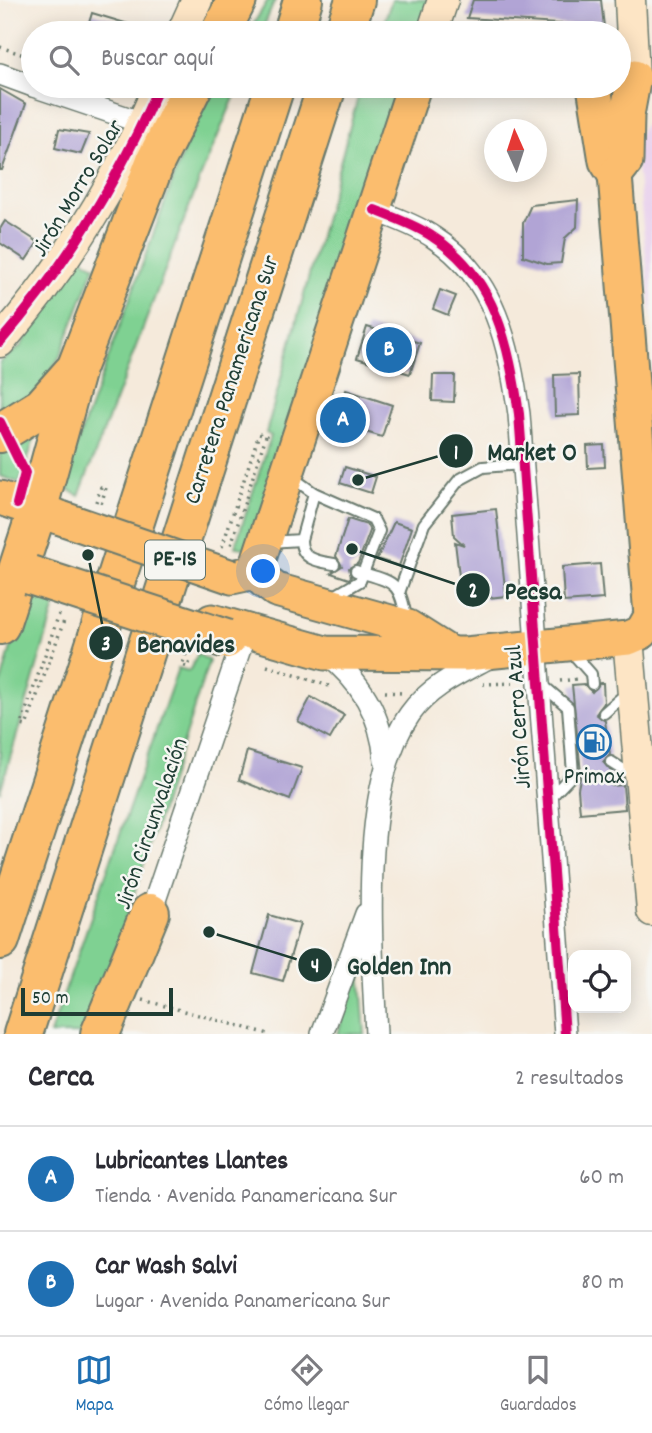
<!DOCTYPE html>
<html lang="es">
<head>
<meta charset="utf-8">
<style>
  :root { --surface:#fff; --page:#f2f2f3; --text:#2b2b33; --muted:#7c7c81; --line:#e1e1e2; --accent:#1f6fb2 }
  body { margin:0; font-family:Dekko,sans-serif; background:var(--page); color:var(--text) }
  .controls { position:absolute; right:21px; bottom:21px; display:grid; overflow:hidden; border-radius:14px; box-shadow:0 4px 18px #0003 }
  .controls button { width:63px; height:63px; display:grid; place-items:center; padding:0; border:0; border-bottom:2px solid var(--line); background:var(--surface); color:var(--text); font:35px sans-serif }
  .compass { position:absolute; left:484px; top:119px; width:63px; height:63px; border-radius:50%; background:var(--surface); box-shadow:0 4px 18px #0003; rotate:357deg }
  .scale { position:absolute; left:21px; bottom:18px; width:152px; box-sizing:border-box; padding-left:7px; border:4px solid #1f3d34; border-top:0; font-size:19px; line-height:24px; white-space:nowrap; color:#1f3d34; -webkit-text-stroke:5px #f6f6f2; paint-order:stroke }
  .you { position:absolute; left:264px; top:572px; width:24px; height:24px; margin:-18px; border:5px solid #fff; border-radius:50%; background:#1a73e8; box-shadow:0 0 0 10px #1a73e833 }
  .badge { display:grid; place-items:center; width:46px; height:46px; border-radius:50%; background:var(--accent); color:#fff; font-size:23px; font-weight:700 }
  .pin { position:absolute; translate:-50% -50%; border:4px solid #fff; box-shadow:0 2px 7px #0006 }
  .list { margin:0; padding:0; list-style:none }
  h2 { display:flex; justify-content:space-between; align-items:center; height:91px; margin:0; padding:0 28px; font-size:30px }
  h2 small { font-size:23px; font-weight:400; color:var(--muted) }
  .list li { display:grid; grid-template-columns:46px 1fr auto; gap:21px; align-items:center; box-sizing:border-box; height:105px; padding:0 28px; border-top:2px solid var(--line) }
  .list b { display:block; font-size:26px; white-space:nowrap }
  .list p { margin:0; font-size:23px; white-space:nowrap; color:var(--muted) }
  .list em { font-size:23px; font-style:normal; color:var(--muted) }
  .icon { flex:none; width:38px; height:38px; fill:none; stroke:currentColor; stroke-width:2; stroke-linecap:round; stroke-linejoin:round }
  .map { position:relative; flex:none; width:652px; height:1034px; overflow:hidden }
  .search { position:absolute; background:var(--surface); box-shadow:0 4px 18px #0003; left:21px; right:21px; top:21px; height:77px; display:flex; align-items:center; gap:18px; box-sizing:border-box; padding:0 24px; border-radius:38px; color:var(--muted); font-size:26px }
  .sheet { height:301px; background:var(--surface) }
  nav { display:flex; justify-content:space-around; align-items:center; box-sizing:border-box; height:98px; border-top:2px solid var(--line); background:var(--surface); font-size:19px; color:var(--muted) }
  nav a { display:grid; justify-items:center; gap:4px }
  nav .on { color:var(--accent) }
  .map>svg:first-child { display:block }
  .built { fill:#e9d2ed }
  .green { fill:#7fd192; stroke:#4f8763; stroke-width:2 }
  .building { fill:#b1a4d5; fill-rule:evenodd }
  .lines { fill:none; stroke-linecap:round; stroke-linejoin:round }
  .lane-casing { stroke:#6a7a6e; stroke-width:14 }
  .street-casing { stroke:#6a7a6e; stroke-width:24 }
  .secondary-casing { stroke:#6a7a6e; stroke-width:33 }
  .primary-casing { stroke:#6a7a6e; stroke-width:37 }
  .highway-casing { stroke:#6a7a6e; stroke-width:42 }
  .path { stroke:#6a7a6e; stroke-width:3.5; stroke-dasharray:2 5; stroke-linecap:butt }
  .lane { stroke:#fff; stroke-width:10 }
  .street { stroke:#fff; stroke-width:21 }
  .secondary { stroke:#fde5c5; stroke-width:30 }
  .primary { stroke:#fbbd6e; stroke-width:33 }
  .highway { stroke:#fbbd6e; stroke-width:38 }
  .primary-bridge-casing { stroke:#6a7a6e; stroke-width:37; stroke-linecap:butt }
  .highway-bridge-casing { stroke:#6a7a6e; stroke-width:42; stroke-linecap:butt }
  .primary-bridge { stroke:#fbbd6e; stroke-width:33 }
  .highway-bridge { stroke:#fbbd6e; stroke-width:38 }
  .cycleway-casing { stroke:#f6f6f2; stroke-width:15 }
  .cycleway { stroke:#d6006c; stroke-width:10 }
  .labels { text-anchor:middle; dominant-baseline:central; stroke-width:5; stroke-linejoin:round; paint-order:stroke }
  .shield { fill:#f6f6f2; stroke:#60746d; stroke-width:2 }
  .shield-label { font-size:23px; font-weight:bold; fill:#1f3d34 }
  .street-label { font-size:24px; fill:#1f3d34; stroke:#f6f6f2 }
  .poi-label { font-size:24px; fill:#1f3d34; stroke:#f6f6f2 }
  .leader { fill:none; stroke:#1f3d34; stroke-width:2.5 }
  .callout-dot { fill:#1f3d34; stroke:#f6f6f2; stroke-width:2.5 }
  .mark-label { font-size:21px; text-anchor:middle; font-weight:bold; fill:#fff }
  .callout-label { font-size:26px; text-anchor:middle; font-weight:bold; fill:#1f3d34; stroke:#f6f6f2; stroke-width:5; stroke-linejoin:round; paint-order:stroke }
</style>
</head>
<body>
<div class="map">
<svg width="652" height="1034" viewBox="0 0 652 1034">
  <rect width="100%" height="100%" fill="#f6f6f2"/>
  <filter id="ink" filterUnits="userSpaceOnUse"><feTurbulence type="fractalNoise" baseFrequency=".0143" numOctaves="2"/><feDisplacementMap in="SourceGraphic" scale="14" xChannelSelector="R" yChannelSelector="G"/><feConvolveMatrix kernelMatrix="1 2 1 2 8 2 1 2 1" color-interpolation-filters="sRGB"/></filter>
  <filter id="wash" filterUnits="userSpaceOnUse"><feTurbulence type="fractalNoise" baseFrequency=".00686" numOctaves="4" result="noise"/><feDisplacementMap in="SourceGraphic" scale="28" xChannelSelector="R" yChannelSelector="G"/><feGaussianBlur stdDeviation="1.57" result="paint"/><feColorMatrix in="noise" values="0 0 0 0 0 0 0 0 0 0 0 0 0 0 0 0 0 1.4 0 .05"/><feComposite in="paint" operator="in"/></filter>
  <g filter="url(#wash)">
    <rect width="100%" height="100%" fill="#f5eadb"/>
    <path class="built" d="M652,120V320L635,144L643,126Z"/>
    <g class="green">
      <path d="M268,0H275L261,33H248Z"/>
      <path d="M392,0H429L417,33H380Z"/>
      <path d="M216,86H239L202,173L79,496L62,485L193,125Z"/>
      <path d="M361,86H398L252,549L235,547L271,436L266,433Z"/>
      <path d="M80,257L95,266L60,356L34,399L0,415V362L20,347Z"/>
      <path d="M40,420L20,483L0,476V443Z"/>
      <path d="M26,593L56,603L0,792V687Z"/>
      <path d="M198,654L209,661L118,944L84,1034H50L178,668L189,671Z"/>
      <path d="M359,957L365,1034H338Z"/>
    </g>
    <g id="blocks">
      <g class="building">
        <path d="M473,0H601L604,27L467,18Z"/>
        <path d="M92,13L145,29V33H86Z"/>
        <path d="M0,89L26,104L2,170H0Z"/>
        <path d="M59,129L89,134L81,154L55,148Z"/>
        <path d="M578,200L577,227L565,238L561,263L547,264L523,256V223L531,205Z"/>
        <path d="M5,221L38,242L26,260L0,243V229Z"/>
        <path d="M440,290L456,296L448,315L433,309Z"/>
        <path d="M367,327L420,343L410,374L357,358Z"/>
        <path d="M579,374L580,415L555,416L554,375Z"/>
        <path d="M433,375H455L454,402L432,401Z"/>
        <path d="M346,390L392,405L382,437L336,423Z"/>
        <path d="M604,445L605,467L588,468L587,446Z"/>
        <path d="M345,467L376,477L371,493L340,483Z"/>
        <path d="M496,509L506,596L462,601L455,542L464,545L454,536L452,514Z"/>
        <path d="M348,519L367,525L370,531L358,563L349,568L351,577L349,579L331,573L342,566L336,556Z"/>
        <path d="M394,522L412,528L399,566L377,559Z"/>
        <path d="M600,564L603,599L564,602L562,567Z"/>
        <path d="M600,683H603L604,703L596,714L605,721L610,754L603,762L611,771L612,786L623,785L625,809L580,813L578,789L581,773L572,685L584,684L592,692ZM596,732L602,734L606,742L604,749L599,752L593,750L589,742L591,735Z"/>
        <path d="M311,697L344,715L330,739L298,721Z"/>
        <path d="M247,751L302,768L290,800L239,780Z"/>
        <path d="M269,915L300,924L283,981L253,973Z"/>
      </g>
    </g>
  </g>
  <g filter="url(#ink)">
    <use href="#blocks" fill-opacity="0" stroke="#6a7a6e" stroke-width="2"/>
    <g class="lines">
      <g class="lane-casing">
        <g id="lane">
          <path d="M314,493L373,519L379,531L360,581L331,598"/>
          <path d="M301,540C301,560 318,561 334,564"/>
          <path d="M269,542L301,540L314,493L290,476"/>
          <path d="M356,571C396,583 399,580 407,622"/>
          <path d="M400,590L424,524L459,480L483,467L522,464"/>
          <path d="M569,649L591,674L592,684"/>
          <path d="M540,683L568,707L573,774L549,799"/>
          <path d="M604,713L628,692"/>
          <path d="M597,740L598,744"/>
          <path d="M611,762L635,777"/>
        </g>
      </g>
      <g class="street-casing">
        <g id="street">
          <path d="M0,74L33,86"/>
          <path d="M33,86L143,123"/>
          <path d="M375,210C394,218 416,225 433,237C496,277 509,346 519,414L565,1034"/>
          <path d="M325,653C361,681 381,714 385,760"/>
          <path d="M148,921L246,631"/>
          <path d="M322,1034L366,914"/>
          <path d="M376,1034C372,946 358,787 410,714C429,687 460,673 488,658"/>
        </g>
      </g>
      <g class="secondary-casing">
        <g id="secondary">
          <path d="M630,0L634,77"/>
          <path d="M182,33L197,0"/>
          <path d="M432,33L443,0"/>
          <path d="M0,342C67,265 119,179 159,86"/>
          <path d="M628,638L652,911"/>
        </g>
      </g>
      <g class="primary-casing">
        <g id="primary">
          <path d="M594,86L606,161L615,175"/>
          <path d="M0,498L61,518"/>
          <path d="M257,565L264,581L276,590L408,627L449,653"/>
          <path d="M232,577L251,573L257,565L414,86"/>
          <path d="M212,621L325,653L465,654L628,638L642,632L651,616L615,175L626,161L627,115L634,77"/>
        </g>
      </g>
      <g class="highway-casing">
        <g id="highway">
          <path d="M220,33L237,0"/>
          <path d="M293,33L303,0"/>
          <path d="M344,33L355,0"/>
          <path d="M0,433L42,407L72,373"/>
          <path d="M0,625L37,511L76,369L156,160L193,86"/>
          <path d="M0,940L275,86"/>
          <path d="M23,1034L327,86"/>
          <path d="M100,1034L150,913"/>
        </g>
      </g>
      <g class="path">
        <path d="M0,47L33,58"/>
        <path d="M96,502L101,487L106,488L101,504"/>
        <path d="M222,547L259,434L266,436L230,548"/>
        <path d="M59,614L21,725L26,726L65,618"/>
        <path d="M186,654L182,665L188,667L191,658"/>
        <path d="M267,666L329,686"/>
        <path d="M560,681L577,679"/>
        <path d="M483,684L518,683"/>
        <path d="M385,692L402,693"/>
        <path d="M143,1000L269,1034"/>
      </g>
      <use href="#lane" class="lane"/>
      <use href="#street" class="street"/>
      <use href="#secondary" class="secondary"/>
      <use href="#primary" class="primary"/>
      <use href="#highway" class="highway"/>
      <g class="primary-bridge-casing">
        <path id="primary-bridge" d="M61,518L232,577"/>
      </g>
      <g class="highway-bridge-casing">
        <path id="highway-bridge" d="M30,575L226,639"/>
      </g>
      <use href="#primary-bridge" class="primary-bridge"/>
      <use href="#highway-bridge" class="highway-bridge"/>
      <g class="cycleway-casing">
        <g id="cycleway">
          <path d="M375,210C394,218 416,225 433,237C496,277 509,346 519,414L565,1034"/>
          <path d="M0,342C67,265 119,179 159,86"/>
          <path d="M0,422L25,473L17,504"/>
        </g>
      </g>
      <use href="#cycleway" class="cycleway"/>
    </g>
  </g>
  <defs>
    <g id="fuel-ring" transform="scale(1.75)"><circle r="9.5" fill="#f6f6f2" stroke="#1f6fb2" stroke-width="1.5"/><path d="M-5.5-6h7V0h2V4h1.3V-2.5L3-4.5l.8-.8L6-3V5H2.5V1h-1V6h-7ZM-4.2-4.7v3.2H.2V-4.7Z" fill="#1f6fb2"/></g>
  </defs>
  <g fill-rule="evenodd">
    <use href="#fuel-ring" x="594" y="742"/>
  </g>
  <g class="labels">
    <rect class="shield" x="145" y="540.5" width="60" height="39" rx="5"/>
    <g class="shield-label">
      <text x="175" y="560">PE-1S</text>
    </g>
    <g class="street-label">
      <text transform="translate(79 189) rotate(-59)">Jirón Morro Solar</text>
      <text transform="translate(233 380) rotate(-72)">Carretera Panamericana Sur</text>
      <text transform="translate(520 717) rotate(-94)">Jirón Cerro Azul</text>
      <text transform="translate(153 824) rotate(-71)">Jirón Circunvalación</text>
    </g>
    <g class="poi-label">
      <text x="594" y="778">Primax</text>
    </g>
  </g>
  <path class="leader" d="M358 480L456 451M352 549L473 590M88 555L106 643M209 932L315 965"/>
  <g class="callout-dot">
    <circle cx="358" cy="480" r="7"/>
    <circle cx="352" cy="549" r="7"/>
    <circle cx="88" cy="555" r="7"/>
    <circle cx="209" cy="932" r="7"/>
    <circle cx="456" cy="451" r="18"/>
    <circle cx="473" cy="590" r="18"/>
    <circle cx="106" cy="643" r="18"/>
    <circle cx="315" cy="965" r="18"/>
  </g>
  <g class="mark-label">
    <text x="456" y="459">1</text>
    <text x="473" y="597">2</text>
    <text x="106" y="650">3</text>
    <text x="315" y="972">4</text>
  </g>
  <g class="callout-label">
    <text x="532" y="460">Market O</text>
    <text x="533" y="599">Pecsa</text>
    <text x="186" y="652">Benavides</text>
    <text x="399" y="974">Golden Inn</text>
  </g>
</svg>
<div class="controls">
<button><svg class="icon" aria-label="locate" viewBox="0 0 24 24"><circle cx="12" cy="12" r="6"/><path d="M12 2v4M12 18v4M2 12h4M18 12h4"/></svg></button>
</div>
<svg class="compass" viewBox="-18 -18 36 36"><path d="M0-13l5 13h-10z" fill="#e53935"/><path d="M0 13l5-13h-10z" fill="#7c7c81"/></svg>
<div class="scale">50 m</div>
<div class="you"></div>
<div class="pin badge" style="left:343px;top:420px">A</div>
<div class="pin badge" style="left:389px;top:350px">B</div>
<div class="search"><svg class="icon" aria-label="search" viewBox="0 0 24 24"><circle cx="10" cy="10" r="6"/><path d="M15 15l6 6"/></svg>Buscar aquí</div>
</div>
<section class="sheet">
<h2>Cerca<small>2 resultados</small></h2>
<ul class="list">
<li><span class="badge">A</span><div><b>Lubricantes Llantes</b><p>Tienda · Avenida Panamericana Sur</p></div><em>60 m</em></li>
<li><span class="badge">B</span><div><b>Car Wash Salvi</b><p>Lugar · Avenida Panamericana Sur</p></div><em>80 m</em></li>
</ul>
</section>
<nav>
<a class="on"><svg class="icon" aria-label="map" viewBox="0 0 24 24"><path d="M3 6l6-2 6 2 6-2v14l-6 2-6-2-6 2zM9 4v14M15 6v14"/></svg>Mapa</a>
<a><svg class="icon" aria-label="directions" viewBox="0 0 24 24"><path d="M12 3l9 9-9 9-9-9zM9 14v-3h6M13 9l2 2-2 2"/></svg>Cómo llegar</a>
<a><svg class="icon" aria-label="saved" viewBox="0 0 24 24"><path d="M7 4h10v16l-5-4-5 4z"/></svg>Guardados</a>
</nav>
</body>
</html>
